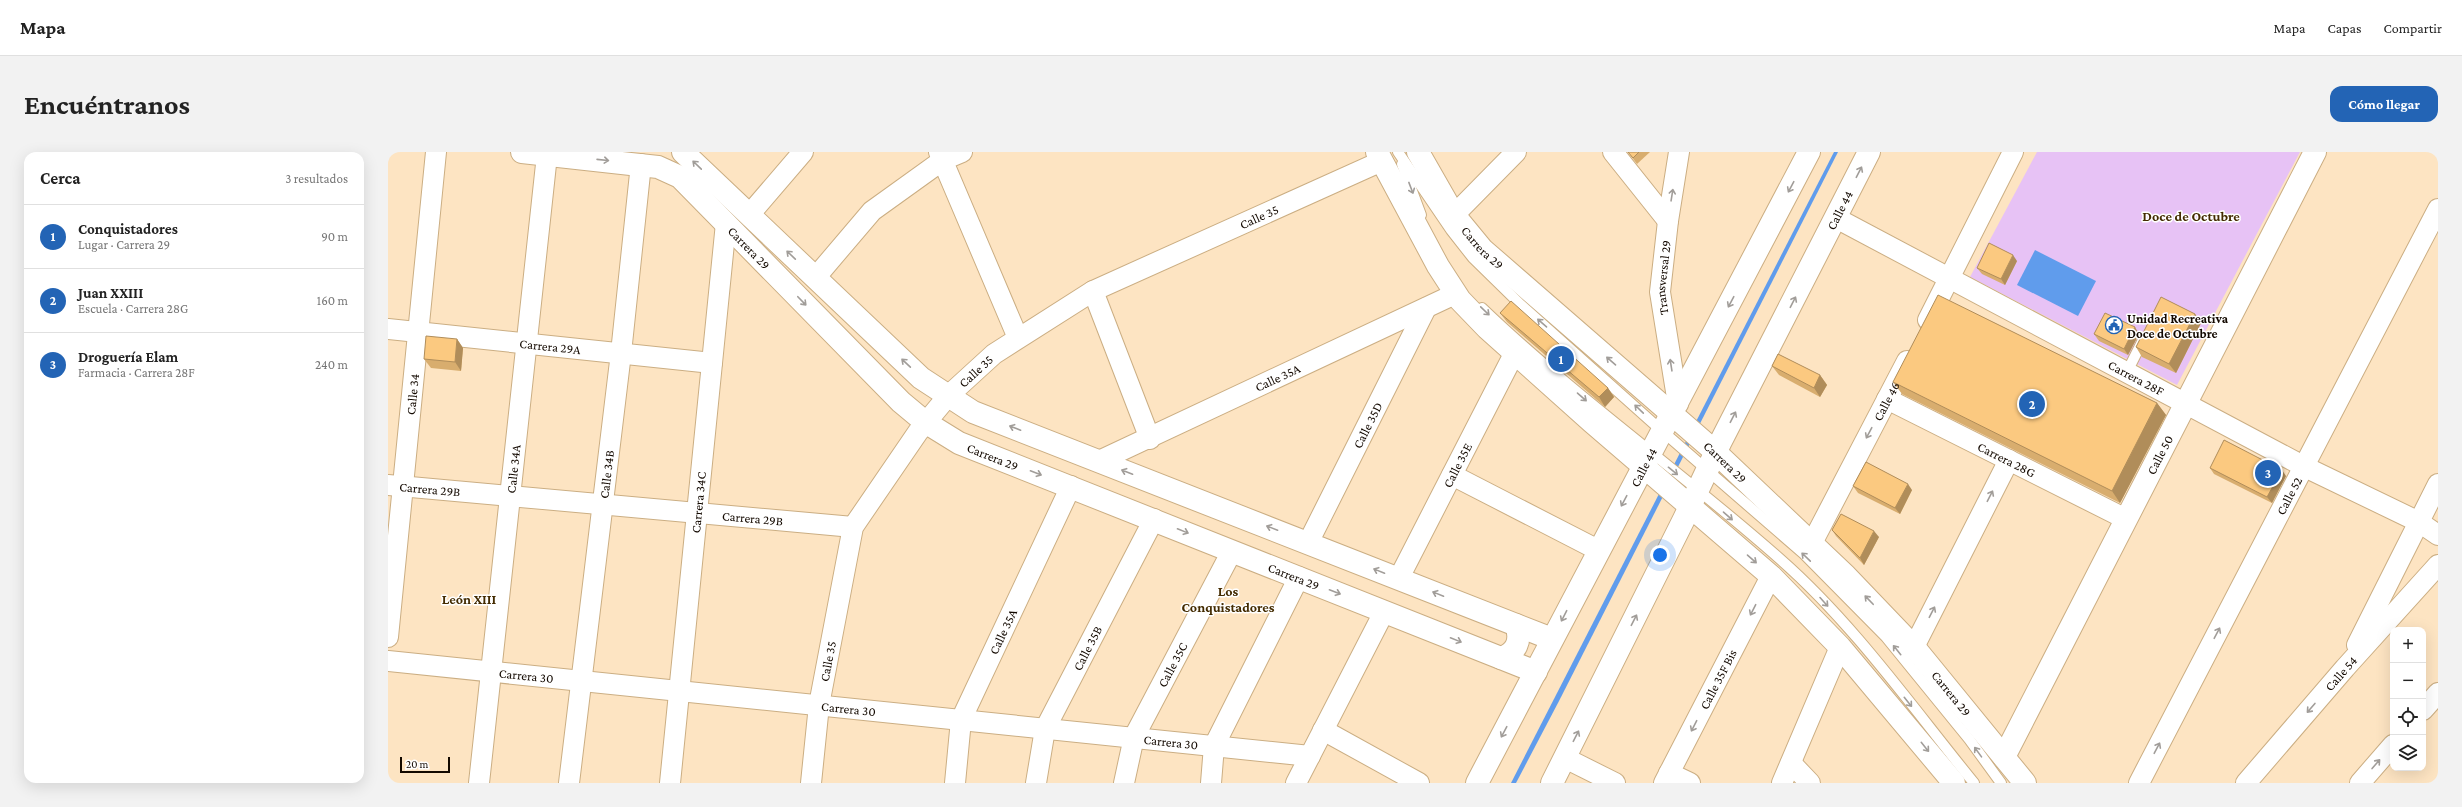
<!DOCTYPE html>
<html lang="es">
<head>
<meta charset="utf-8">
<style>
  :root { --surface:#fff; --page:#f2f2f2; --text:#222; --muted:#767676; --line:#e0e0e0; --accent:#2364b5 }
  body { margin:0; font-family:"Crimson Pro",serif; background:var(--page); color:var(--text) }
  .controls { position:absolute; right:12px; bottom:12px; display:grid; overflow:hidden; border-radius:8px; box-shadow:0 4px 16px #0002 }
  .controls button { width:36px; height:36px; display:grid; place-items:center; padding:0; border:0; border-bottom:1px solid var(--line); background:var(--surface); color:var(--text); font:20px sans-serif }
  .scale { position:absolute; left:12px; bottom:10px; width:50px; box-sizing:border-box; padding-left:4px; border:2px solid #130900; border-top:0; font-size:11px; line-height:14px; white-space:nowrap; color:#130900; -webkit-text-stroke:3px #fff; paint-order:stroke }
  .you { position:absolute; left:1272px; top:403px; width:14px; height:14px; margin:-10px; border:3px solid #fff; border-radius:50%; background:#1a73e8; box-shadow:0 0 0 6px #1a73e833 }
  .badge { display:grid; place-items:center; width:26px; height:26px; border-radius:50%; background:var(--accent); color:#fff; font-size:13px; font-weight:700 }
  .pin { position:absolute; translate:-50% -50%; border:2px solid #fff; box-shadow:0 1px 4px #0006 }
  .list { margin:0; padding:0; list-style:none }
  h2 { display:flex; justify-content:space-between; align-items:center; height:52px; margin:0; padding:0 16px; font-size:17px }
  h2 small { font-size:13px; font-weight:400; color:var(--muted) }
  .list li { display:grid; grid-template-columns:26px 1fr auto; gap:12px; align-items:center; box-sizing:border-box; height:64px; padding:0 16px; border-top:1px solid var(--line) }
  .list b { display:block; font-size:15px; white-space:nowrap }
  .list p { margin:0; font-size:13px; white-space:nowrap; color:var(--muted) }
  .list em { font-size:13px; font-style:normal; color:var(--muted) }
  .icon { flex:none; width:22px; height:22px; fill:none; stroke:currentColor; stroke-width:2; stroke-linecap:round; stroke-linejoin:round }
  .map { position:relative; flex:none; width:2050px; height:631px; overflow:hidden; border-radius:12px }
  header { display:flex; align-items:center; gap:24px; box-sizing:border-box; height:56px; padding:0 20px; background:var(--surface); border-bottom:1px solid var(--line) }
  header strong { font-size:19px }
  nav { display:flex; gap:22px; margin-inline-start:auto; font-size:14px }
  .intro { display:flex; align-items:center; justify-content:space-between; box-sizing:border-box; height:96px; padding:0 24px }
  h1 { margin:0; font-size:28px }
  .button { padding:10px 18px; border-radius:12px; background:var(--accent); color:#fff; font-size:14px; font-weight:700 }
  main { display:flex; gap:24px; padding:0 24px }
  aside { flex:1; background:var(--surface); border-radius:12px; box-shadow:0 4px 16px #0002 }
  .map>svg:first-child { display:block }
  .green { fill:#e7c2f5 }
  .water { fill:#609cec }
  .lines { fill:none; stroke-linecap:round; stroke-linejoin:round }
  .service-casing { stroke:#cbae83; stroke-width:12 }
  .minor-casing { stroke:#cbae83; stroke-width:22 }
  .tertiary-casing { stroke:#cbae83; stroke-width:24 }
  .secondary-casing { stroke:#cbae83; stroke-width:24 }
  .service { stroke:#fff; stroke-width:10 }
  .minor { stroke:#fff; stroke-width:20 }
  .tertiary { stroke:#fff; stroke-width:22 }
  .secondary { stroke:#fff; stroke-width:22 }
  .wall { fill:#d8ad6e }
  .shaded-wall { fill:#b08d5a }
  .building { fill:#fbc980; stroke:#b08d5a }
  .oneway { stroke:#a19d99 }
  .labels { text-anchor:middle; dominant-baseline:central; stroke-width:3; stroke-linejoin:round; paint-order:stroke }
  .street-label { font-size:13px; fill:#130900; stroke:#fff }
  .poi-label { font-size:13px; font-weight:bold; fill:#130900; stroke:#fff; text-anchor:start }
  .neighbourhood-label { font-size:14px; font-weight:bold; fill:#432b00; stroke:#fff }
</style>
</head>
<body>
<header>
<strong>Mapa</strong>
<nav><a>Mapa</a><a>Capas</a><a>Compartir</a></nav>
</header>
<div class="intro"><h1>Encuéntranos</h1><a class="button">Cómo llegar</a></div>
<main>
<aside>
<h2>Cerca<small>3 resultados</small></h2>
<ul class="list">
<li><span class="badge">1</span><div><b>Conquistadores</b><p>Lugar · Carrera 29</p></div><em>90 m</em></li>
<li><span class="badge">2</span><div><b>Juan XXIII</b><p>Escuela · Carrera 28G</p></div><em>160 m</em></li>
<li><span class="badge">3</span><div><b>Droguería Elam</b><p>Farmacia · Carrera 28F</p></div><em>240 m</em></li>
</ul>
</aside>
<div class="map">
<svg width="2050" height="631" viewBox="0 0 2050 631">
  <rect width="100%" height="100%" fill="#fde4c2"/>
  <path class="green" d="M1649,0H1912L1789,233L1582,125Z"/>
  <g class="water">
    <path d="M1446,0H1450L1171,549L1128,631H1123Z"/>
    <path d="M1647,98L1708,129L1690,164L1629,133Z"/>
  </g>
  <g class="lines">
    <g class="service-casing">
      <g id="service">
        <path d="M1010,0L1063,78L1085,106L1133,153L1265,271L1416,402L1498,485L1581,587L1613,631"/>
        <path d="M1014,12L1033,63"/>
        <path d="M1094,156C1188,246 1295,321 1392,407C1466,472 1524,555 1586,631"/>
        <path d="M1739,220L1756,186"/>
      </g>
    </g>
    <g class="minor-casing">
      <g id="minor">
        <path d="M551,0L630,186"/>
        <path d="M1225,0L1280,69"/>
        <path d="M361,63L415,0"/>
        <path d="M1066,63L1128,0"/>
        <path id="s1" d="M1448,66L1917,315L2031,370L2050,383"/>
        <path d="M427,126L484,59L555,8L574,0"/>
        <path d="M705,139L762,287"/>
        <path d="M1540,168L1625,0"/>
        <path id="s2" d="M0,177L324,211"/>
        <path id="s3" d="M1499,247L1738,367"/>
        <path id="s4" d="M1290,252L1272,140L1280,69L1291,0"/>
        <path id="s5" d="M711,309L1067,142"/>
        <path d="M1064,323L1210,398"/>
        <path id="s6" d="M0,333L465,375"/>
        <path id="s7" d="M920,391L1038,156"/>
        <path id="s8" d="M1424,391L1519,209"/>
        <path id="s9" d="M1011,426L1127,200"/>
        <path id="s10" d="M0,485L48,0"/>
        <path d="M1969,493L2050,332"/>
        <path d="M1526,495L1621,308"/>
        <path id="s11" d="M0,509L922,604"/>
        <path d="M2035,558L2050,541"/>
        <path d="M935,578L1031,631"/>
        <path d="M1177,606L1227,631"/>
        <path d="M1403,611L1422,631"/>
        <path d="M1281,621L1302,631"/>
        <path id="s12" d="M91,631L159,3"/>
        <path id="s13" d="M181,631L233,201L253,12"/>
        <path id="s14" d="M282,631L338,71"/>
        <path id="s15" d="M423,631L431,553L465,375L530,280L560,244L606,202L705,139L994,9"/>
        <path id="s16" d="M567,631L573,568L683,334"/>
        <path id="s17" d="M648,631L657,577L766,367"/>
        <path id="s18" d="M736,631L746,585L844,399"/>
        <path d="M823,631L826,594L911,425"/>
        <path d="M908,631L996,460"/>
        <path id="s19" d="M1276,631L1383,424"/>
        <path d="M1394,631L1452,495"/>
        <path id="s20" d="M1751,631L2050,57"/>
        <path id="s21" d="M1858,631L1957,516L2050,413"/>
        <path d="M1972,631L2005,593"/>
      </g>
    </g>
    <g class="tertiary-casing">
      <g id="tertiary">
        <path id="s22" d="M134,0L270,15L292,25L513,250L537,270L571,291L1148,520"/>
        <path d="M295,0L533,226L585,260L1164,487"/>
        <path d="M1113,506C1128,501 1134,489 1128,473"/>
        <path id="s23" d="M1616,605L1927,0"/>
      </g>
    </g>
    <g class="secondary-casing">
      <g id="secondary">
        <path d="M989,0L1050,114L1072,148L1099,176L1204,270L1383,424L1452,495L1566,631"/>
        <path id="s24" d="M1030,0L1066,63L1094,97L1323,296L1458,424L1526,495L1637,631"/>
        <path id="s25" d="M1089,631L1421,0"/>
        <path id="s26" d="M1164,631L1296,367L1332,291L1481,0"/>
      </g>
    </g>
    <use href="#service" class="service"/>
    <use href="#minor" class="minor"/>
    <use href="#tertiary" class="tertiary"/>
    <use href="#secondary" class="secondary"/>
  </g>
  <g class="wall">
    <path d="M1240,0H1262L1249,12Z"/>
    <path d="M1629,109L1617,133L1594,122L1589,116Z"/>
    <path d="M1112,161L1220,236L1226,245L1217,255L1119,170Z"/>
    <path d="M1807,162L1813,171L1788,221L1754,205L1748,195Z"/>
    <path d="M1706,182H1751L1740,203L1711,189Z"/>
    <path d="M69,187L75,196L73,219L43,216L36,207Z"/>
    <path d="M1384,214L1432,223L1439,233L1432,245L1391,223Z"/>
    <path d="M1505,230L1769,251L1778,263L1732,351L1514,242Z"/>
    <path d="M1822,316L1898,324L1884,351L1826,322Z"/>
    <path d="M1465,334L1524,338L1512,362L1470,341Z"/>
    <path d="M1444,378L1491,385L1476,413L1448,384Z"/>
  </g>
  <g class="shaded-wall">
    <path d="M1625,103L1629,109L1617,133L1613,127Z"/>
    <path d="M1807,162L1813,171L1788,221L1781,212Z"/>
    <path d="M1747,175L1751,182L1740,203L1736,197Z"/>
    <path d="M69,187L75,196L73,219L67,210Z"/>
    <path d="M1432,223L1439,233L1432,245L1426,236Z"/>
    <path d="M1220,236L1226,245L1217,255L1211,245Z"/>
    <path d="M1769,251L1778,263L1732,351L1724,339Z"/>
    <path d="M1894,318L1898,324L1884,351L1879,345Z"/>
    <path d="M1520,332L1524,338L1512,362L1507,356Z"/>
    <path d="M1486,379L1491,385L1476,413L1472,406Z"/>
  </g>
  <g class="building">
    <path d="M1240,0H1251L1245,6Z"/>
    <path d="M1601,91L1625,103L1613,127L1589,116Z"/>
    <path d="M1550,143L1769,251L1724,339L1505,230Z"/>
    <path d="M1773,145L1807,162L1781,212L1748,195Z"/>
    <path d="M1123,149L1220,236L1211,245L1112,161Z"/>
    <path d="M1717,161L1747,175L1736,197L1706,182Z"/>
    <path d="M38,184L69,187L67,210L36,207Z"/>
    <path d="M1390,202L1432,223L1426,236L1384,214Z"/>
    <path d="M1836,288L1894,318L1879,345L1822,316Z"/>
    <path d="M1478,310L1520,332L1507,356L1465,334Z"/>
    <path d="M1453,362L1486,379L1472,406L1444,378Z"/>
  </g>
  <defs><path id="oneway-shaft" d="M-6 0H5M1.5-3L5.5 0L1.5 3" fill="none" stroke-width="1.6" stroke-linecap="round" stroke-linejoin="round"/></defs>
  <g class="oneway">
    <use href="#oneway-shaft" transform="translate(215 8) rotate(6)"/>
    <use href="#oneway-shaft" transform="translate(309 13) rotate(-136)"/>
    <use href="#oneway-shaft" transform="translate(1471 20) rotate(-63)"/>
    <use href="#oneway-shaft" transform="translate(1403 35) rotate(118)"/>
    <use href="#oneway-shaft" transform="translate(1023 36) rotate(69)"/>
    <use href="#oneway-shaft" transform="translate(1284 43) rotate(-81)"/>
    <use href="#oneway-shaft" transform="translate(403 103) rotate(-136)"/>
    <use href="#oneway-shaft" transform="translate(414 149) rotate(46)"/>
    <use href="#oneway-shaft" transform="translate(1343 150) rotate(118)"/>
    <use href="#oneway-shaft" transform="translate(1405 150) rotate(-63)"/>
    <use href="#oneway-shaft" transform="translate(1097 159) rotate(44)"/>
    <use href="#oneway-shaft" transform="translate(1154 171) rotate(-139)"/>
    <use href="#oneway-shaft" transform="translate(1223 209) rotate(-139)"/>
    <use href="#oneway-shaft" transform="translate(518 211) rotate(-137)"/>
    <use href="#oneway-shaft" transform="translate(1283 213) rotate(-99)"/>
    <use href="#oneway-shaft" transform="translate(1194 245) rotate(41)"/>
    <use href="#oneway-shaft" transform="translate(1251 257) rotate(-136)"/>
    <use href="#oneway-shaft" transform="translate(1345 265) rotate(-63)"/>
    <use href="#oneway-shaft" transform="translate(627 276) rotate(-159)"/>
    <use href="#oneway-shaft" transform="translate(1481 281) rotate(118)"/>
    <use href="#oneway-shaft" transform="translate(1285 319) rotate(39)"/>
    <use href="#oneway-shaft" transform="translate(739 320) rotate(-159)"/>
    <use href="#oneway-shaft" transform="translate(648 321) rotate(21)"/>
    <use href="#oneway-shaft" transform="translate(1602 344) rotate(-63)"/>
    <use href="#oneway-shaft" transform="translate(1236 349) rotate(118)"/>
    <use href="#oneway-shaft" transform="translate(1340 364) rotate(41)"/>
    <use href="#oneway-shaft" transform="translate(884 376) rotate(-159)"/>
    <use href="#oneway-shaft" transform="translate(795 379) rotate(22)"/>
    <use href="#oneway-shaft" transform="translate(1418 405) rotate(-136)"/>
    <use href="#oneway-shaft" transform="translate(1364 407) rotate(41)"/>
    <use href="#oneway-shaft" transform="translate(991 419) rotate(-158)"/>
    <use href="#oneway-shaft" transform="translate(947 440) rotate(21)"/>
    <use href="#oneway-shaft" transform="translate(1050 442) rotate(-158)"/>
    <use href="#oneway-shaft" transform="translate(1481 448) rotate(-134)"/>
    <use href="#oneway-shaft" transform="translate(1436 450) rotate(48)"/>
    <use href="#oneway-shaft" transform="translate(1365 458) rotate(117)"/>
    <use href="#oneway-shaft" transform="translate(1544 460) rotate(-63)"/>
    <use href="#oneway-shaft" transform="translate(1176 464) rotate(117)"/>
    <use href="#oneway-shaft" transform="translate(1246 468) rotate(-63)"/>
    <use href="#oneway-shaft" transform="translate(1829 481) rotate(-62)"/>
    <use href="#oneway-shaft" transform="translate(1068 488) rotate(22)"/>
    <use href="#oneway-shaft" transform="translate(1509 498) rotate(-129)"/>
    <use href="#oneway-shaft" transform="translate(1520 550) rotate(51)"/>
    <use href="#oneway-shaft" transform="translate(1923 556) rotate(131)"/>
    <use href="#oneway-shaft" transform="translate(1306 574) rotate(117)"/>
    <use href="#oneway-shaft" transform="translate(1116 580) rotate(118)"/>
    <use href="#oneway-shaft" transform="translate(1188 584) rotate(-63)"/>
    <use href="#oneway-shaft" transform="translate(1537 595) rotate(51)"/>
    <use href="#oneway-shaft" transform="translate(1769 596) rotate(-62)"/>
    <use href="#oneway-shaft" transform="translate(1590 600) rotate(-126)"/>
    <use href="#oneway-shaft" transform="translate(1988 612) rotate(-49)"/>
  </g>
  <defs>
    <g id="civic-ring" transform="scale(0.9)"><circle r="9.5" fill="#fff" stroke="#2364b5" stroke-width="1.5"/><path d="M-.6-6.5H3V-4.5H.6V-3L4-1V1h2V6H-6V1h2V-1L-.6-3ZM-1.2 2.5V6h2.4V2.5Z" fill="#2364b5"/></g>
  </defs>
  <g fill-rule="evenodd">
    <use href="#civic-ring" x="1726" y="173"/>
  </g>
  <g class="labels">
    <g class="street-label">
      <text stroke="none"><textPath href="#s26" startOffset="641">Calle 44</textPath></text>
      <text stroke="none"><textPath href="#s15" startOffset="783">Calle 35</textPath></text>
      <text stroke="none"><textPath href="#s22" startOffset="260">Carrera 29</textPath></text>
      <text stroke="none"><textPath href="#s24" startOffset="116">Carrera 29</textPath></text>
      <text stroke="none"><textPath href="#s4" startOffset="128">Transversal 29</textPath></text>
      <text stroke="none"><textPath href="#s2" startOffset="163">Carrera 29A</textPath></text>
      <text stroke="none"><textPath href="#s15" startOffset="459">Calle 35</textPath></text>
      <text stroke="none"><textPath href="#s5" startOffset="197">Calle 35A</textPath></text>
      <text stroke="none"><textPath href="#s1" startOffset="340">Carrera 28F</textPath></text>
      <text stroke="none"><textPath href="#s10" startOffset="244">Calle 34</textPath></text>
      <text stroke="none"><textPath href="#s8" startOffset="160">Calle 46</textPath></text>
      <text stroke="none"><textPath href="#s7" startOffset="132">Calle 35D</textPath></text>
      <text stroke="none"><textPath href="#s23" startOffset="340">Calle 50</textPath></text>
      <text stroke="none"><textPath href="#s22" startOffset="584">Carrera 29</textPath></text>
      <text stroke="none"><textPath href="#s3" startOffset="134">Carrera 28G</textPath></text>
      <text stroke="none"><textPath href="#s24" startOffset="440">Carrera 29</textPath></text>
      <text stroke="none"><textPath href="#s9" startOffset="127">Calle 35E</textPath></text>
      <text stroke="none"><textPath href="#s25" startOffset="357">Calle 44</textPath></text>
      <text stroke="none"><textPath href="#s12" startOffset="316">Calle 34A</textPath></text>
      <text stroke="none"><textPath href="#s13" startOffset="311">Calle 34B</textPath></text>
      <text stroke="none"><textPath href="#s6" startOffset="42">Carrera 29B</textPath></text>
      <text stroke="none"><textPath href="#s20" startOffset="324">Calle 52</textPath></text>
      <text stroke="none"><textPath href="#s14" startOffset="282">Carrera 34C</textPath></text>
      <text stroke="none"><textPath href="#s6" startOffset="366">Carrera 29B</textPath></text>
      <text stroke="none"><textPath href="#s22" startOffset="908">Carrera 29</textPath></text>
      <text stroke="none"><textPath href="#s16" startOffset="161">Calle 35A</textPath></text>
      <text stroke="none"><textPath href="#s17" startOffset="146">Calle 35B</textPath></text>
      <text stroke="none"><textPath href="#s15" startOffset="123">Calle 35</textPath></text>
      <text stroke="none"><textPath href="#s18" startOffset="129">Calle 35C</textPath></text>
      <text stroke="none"><textPath href="#s21" startOffset="145">Calle 54</textPath></text>
      <text stroke="none"><textPath href="#s11" startOffset="139">Carrera 30</textPath></text>
      <text stroke="none"><textPath href="#s19" startOffset="117">Calle 35F Bis</textPath></text>
      <text stroke="none"><textPath href="#s24" startOffset="764">Carrera 29</textPath></text>
      <text stroke="none"><textPath href="#s11" startOffset="463">Carrera 30</textPath></text>
      <text stroke="none"><textPath href="#s11" startOffset="787">Carrera 30</textPath></text>
    </g>
    <g class="poi-label">
      <text x="1739" y="166">Unidad Recreativa<tspan x="1739" dy="15">Doce de Octubre</tspan></text>
    </g>
    <g class="neighbourhood-label">
      <text x="1803" y="64">Doce de Octubre</text>
      <text x="840" y="439">Los<tspan x="840" dy="16">Conquistadores</tspan></text>
      <text x="81" y="447">León XIII</text>
    </g>
  </g>
</svg>
<div class="controls">
<button>+</button>
<button>−</button>
<button><svg class="icon" aria-label="locate" viewBox="0 0 24 24"><circle cx="12" cy="12" r="6"/><path d="M12 2v4M12 18v4M2 12h4M18 12h4"/></svg></button>
<button><svg class="icon" aria-label="layers" viewBox="0 0 24 24"><path d="M12 4l9 5-9 5-9-5zM3 14l9 5 9-5"/></svg></button>
</div>
<div class="scale">20 m</div>
<div class="you"></div>
<div class="pin badge" style="left:1173px;top:207px">1</div>
<div class="pin badge" style="left:1644px;top:252px">2</div>
<div class="pin badge" style="left:1880px;top:321px">3</div>
</div>
</main>
</body>
</html>
